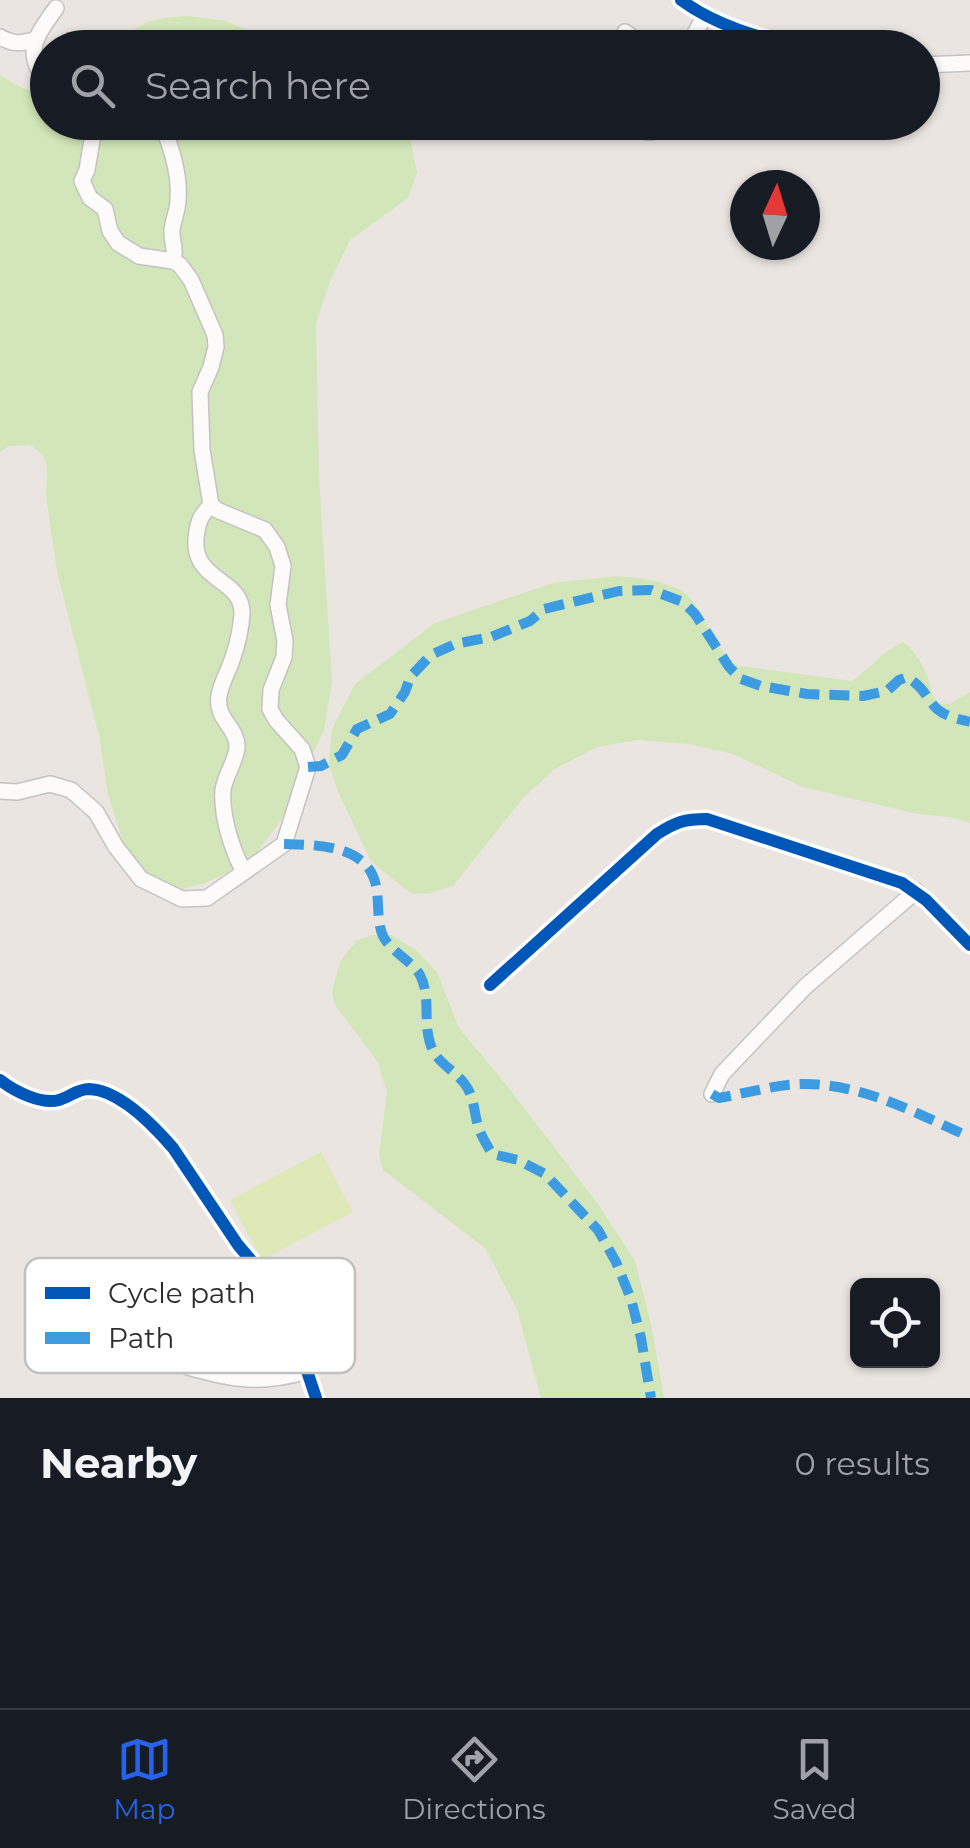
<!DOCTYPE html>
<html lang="en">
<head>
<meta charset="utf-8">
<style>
  :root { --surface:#171b24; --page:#242831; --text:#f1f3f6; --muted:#9ea1a6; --line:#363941; --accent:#2563eb }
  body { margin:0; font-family:Montserrat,sans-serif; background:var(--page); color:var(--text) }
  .controls { position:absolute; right:30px; bottom:30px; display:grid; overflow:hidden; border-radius:15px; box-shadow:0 2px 8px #0004 }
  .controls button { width:90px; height:90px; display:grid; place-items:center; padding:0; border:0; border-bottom:2px solid var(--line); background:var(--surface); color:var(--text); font:50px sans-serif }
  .compass { position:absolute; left:730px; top:170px; width:90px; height:90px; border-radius:50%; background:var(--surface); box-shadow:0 2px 8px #0004; rotate:4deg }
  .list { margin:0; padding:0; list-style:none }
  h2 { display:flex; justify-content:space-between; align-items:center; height:130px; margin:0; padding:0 40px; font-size:42px }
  h2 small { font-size:32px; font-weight:400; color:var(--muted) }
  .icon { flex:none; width:55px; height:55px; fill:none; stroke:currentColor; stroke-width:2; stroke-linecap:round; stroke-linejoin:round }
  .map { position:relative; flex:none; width:970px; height:1398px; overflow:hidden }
  .search { position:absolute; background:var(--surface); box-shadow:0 2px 8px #0004; left:30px; right:30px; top:30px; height:110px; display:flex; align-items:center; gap:25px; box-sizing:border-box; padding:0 35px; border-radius:55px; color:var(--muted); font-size:38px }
  .sheet { height:310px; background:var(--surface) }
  nav { display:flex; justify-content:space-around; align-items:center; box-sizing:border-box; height:140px; border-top:2px solid var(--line); background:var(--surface); font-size:28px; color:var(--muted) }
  nav a { display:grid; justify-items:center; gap:5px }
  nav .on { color:var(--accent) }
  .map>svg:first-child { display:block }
  .green { fill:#d2e6b9 }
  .pitch { fill:#dee9b7 }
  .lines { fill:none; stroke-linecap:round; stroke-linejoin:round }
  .minor-casing { stroke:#c3c3c3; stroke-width:18 }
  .minor { stroke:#fcfbfa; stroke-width:15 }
  .quiet { stroke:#3d9ce1; stroke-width:10; stroke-dasharray:20 10; stroke-linecap:butt }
  .cycleway-casing { stroke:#fff; stroke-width:19 }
  .cycleway { stroke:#0057b8; stroke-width:12 }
  .key { fill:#fff; stroke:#c0c0c0; stroke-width:2.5 }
  .key-label { font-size:28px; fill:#2c2c2c }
</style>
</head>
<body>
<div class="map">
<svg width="970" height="1398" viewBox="0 0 970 1398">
  <rect width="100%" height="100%" fill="#eae5e1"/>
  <g class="green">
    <path d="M188,16L226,21L284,47H121C136,19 158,18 188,16Z"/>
    <path d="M0,75C14,84 31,94 47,95L48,122L401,123L411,142L417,173L408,198L350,240L329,284L316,323L319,478L332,682L324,730L280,822L258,851L228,872L203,884L182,889L143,876L127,853L108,795L100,740L57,571L46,496L47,469L43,455L30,445L9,446L0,452Z"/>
    <path d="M617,576C637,578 671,581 687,595C708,614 716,657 740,666L852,681C870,670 885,648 904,642C914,650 924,666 928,678C931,688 931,694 937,703L949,704L970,692V823L955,818L913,813L803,787L733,754L688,744L637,740L597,747L555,769L524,797L453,886L427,894L410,893L371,861L339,794L329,765L332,729L355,684L435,623L553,583Z"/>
    <path d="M372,935H391L416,950L437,972L459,1028L504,1082L598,1204L635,1261L652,1329L664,1398H541L517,1309L485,1248L383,1170L379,1154L387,1093L378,1062L335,1005L332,991L340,962L356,941Z"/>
  </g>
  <path class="pitch" d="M321,1152L353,1212L262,1260L230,1200Z"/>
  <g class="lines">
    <g class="minor-casing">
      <g id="minor">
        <path d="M681,0C716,26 759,37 801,48"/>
        <path d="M625,32L646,48"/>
        <path d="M0,37C13,44 20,44 34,40"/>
        <path d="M687,48L704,17"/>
        <path d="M922,65L970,63"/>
        <path d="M48,85C23,51 35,38 56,8"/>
        <path d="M160,122C171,144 180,175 178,199C178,210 173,220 172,230C171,242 177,249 173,261"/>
        <path d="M624,122C638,131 656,139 666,122"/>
        <path d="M211,505C202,514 199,519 197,531C187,583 243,576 242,614C241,628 237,646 232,660C228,672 221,683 219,696C215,719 237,727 237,746C237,760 225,775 223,790C221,816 232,850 244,872"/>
        <path d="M0,791L17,792L50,784L71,790L96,812L116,847L141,879L182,899L207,898L284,844L308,767L302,749L276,720L270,709L271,690L284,657L285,641L278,605L283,566L277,547L265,530L217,510L211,505L202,450L200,392L211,367L216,347L215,335L191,280L180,265L173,261L139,256L118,243L110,231L105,209L90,198L82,181L87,170L95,122"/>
        <path d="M490,985L657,834C676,822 684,819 707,819L902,883L926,900L970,945"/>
        <path d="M0,1080C14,1091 41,1105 59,1100C70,1097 77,1089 89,1089C120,1090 154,1126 173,1148L238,1245L267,1279L298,1344L316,1398"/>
        <path d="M712,1094L722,1074L805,987L916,891"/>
        <path d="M142,1323L167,1334C169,1341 170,1351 175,1357C181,1366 193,1369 203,1371C243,1382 268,1382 308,1371"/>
      </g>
    </g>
    <use href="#minor" class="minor"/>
    <g class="quiet">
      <path d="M308,767L321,766L342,755L357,729L390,714L405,692L410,677L431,655L455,644L491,637L530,621L544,609L619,591L651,590L683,602L695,614L729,667L741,679L761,686L807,694L863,696L887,691L899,680L907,677C926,689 925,697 937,709C946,717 959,719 970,722"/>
      <path d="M284,844C311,845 351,844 369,869C383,889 374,916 383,936C391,952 411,960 420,975C431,996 423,1021 430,1043C436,1063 452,1068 464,1083C474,1095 474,1112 478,1126C481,1136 487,1145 492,1154L518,1160L545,1174L598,1230L616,1262L631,1299L641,1338L651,1398"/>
      <path d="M712,1094L719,1098C748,1093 776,1084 805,1084C864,1084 917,1114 970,1137"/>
    </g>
    <g class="cycleway-casing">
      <g id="cycleway">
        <path d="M681,0C716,26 759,37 801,48"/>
        <path d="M490,985L657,834C676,822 684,819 707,819L902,883L926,900L970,945"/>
        <path d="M0,1080C14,1091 41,1105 59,1100C70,1097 77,1089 89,1089C120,1090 154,1126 173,1148L238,1245L267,1279L298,1344L316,1398"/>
      </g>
    </g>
    <use href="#cycleway" class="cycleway"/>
  </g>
  <rect x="25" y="1258" width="330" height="115" rx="15" class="key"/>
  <rect x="45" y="1287" width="45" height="12" fill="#0057b8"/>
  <rect x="45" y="1332" width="45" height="12" fill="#3d9ce1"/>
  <g class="key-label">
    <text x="108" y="1303">Cycle path</text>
    <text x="108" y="1348">Path</text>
  </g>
</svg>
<div class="controls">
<button><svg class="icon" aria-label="locate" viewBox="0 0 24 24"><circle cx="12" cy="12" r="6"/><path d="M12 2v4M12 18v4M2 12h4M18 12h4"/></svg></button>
</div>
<svg class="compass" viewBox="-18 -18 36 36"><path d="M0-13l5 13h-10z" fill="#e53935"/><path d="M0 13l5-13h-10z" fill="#9ea1a6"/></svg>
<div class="search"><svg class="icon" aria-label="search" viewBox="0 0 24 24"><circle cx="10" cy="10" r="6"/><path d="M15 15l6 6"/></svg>Search here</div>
</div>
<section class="sheet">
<h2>Nearby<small>0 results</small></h2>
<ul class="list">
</ul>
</section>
<nav>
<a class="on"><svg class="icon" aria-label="map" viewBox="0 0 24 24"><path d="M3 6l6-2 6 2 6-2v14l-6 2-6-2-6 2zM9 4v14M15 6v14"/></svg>Map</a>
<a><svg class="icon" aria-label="directions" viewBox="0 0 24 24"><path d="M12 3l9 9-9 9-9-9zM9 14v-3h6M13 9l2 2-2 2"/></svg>Directions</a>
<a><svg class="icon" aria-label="saved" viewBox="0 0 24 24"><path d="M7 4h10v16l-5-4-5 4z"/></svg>Saved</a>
</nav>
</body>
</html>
